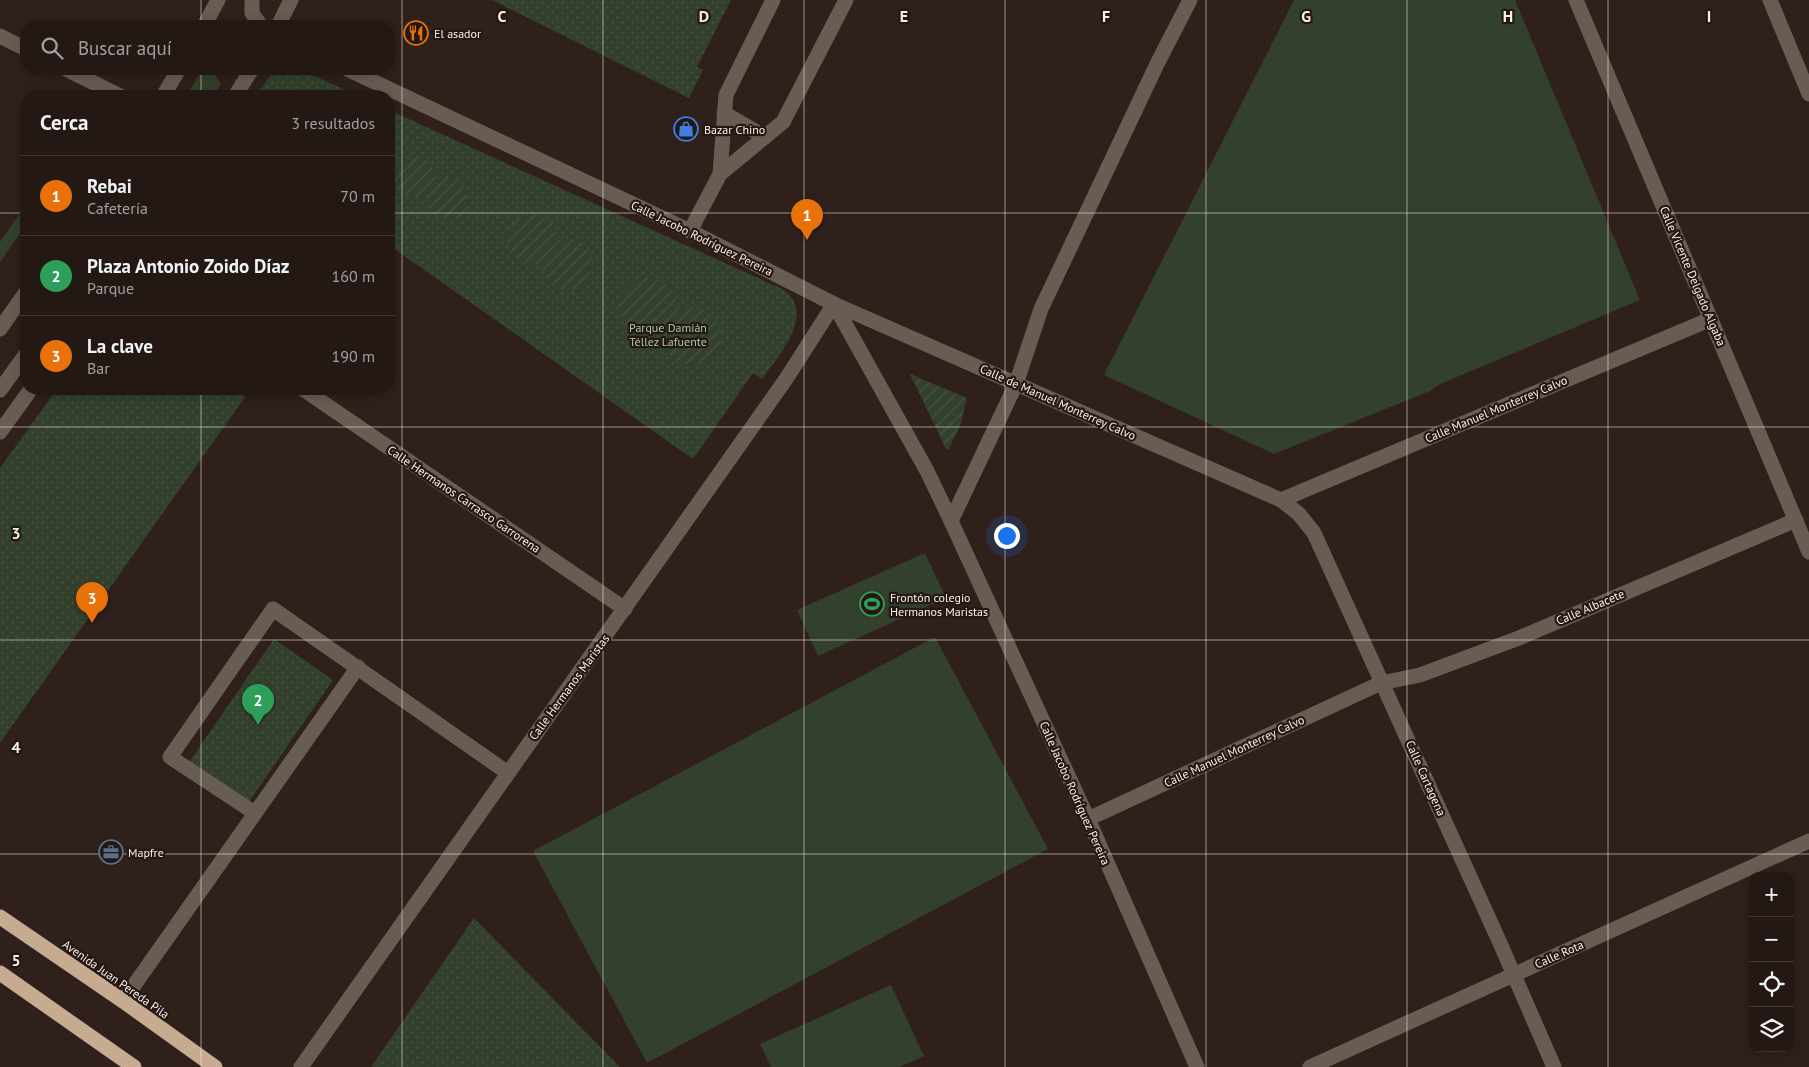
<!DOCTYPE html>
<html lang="es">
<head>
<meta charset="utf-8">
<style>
  :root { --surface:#231814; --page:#2b211d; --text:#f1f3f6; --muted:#a3a0a0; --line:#403734; --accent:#0f766e }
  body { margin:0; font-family:"PT Sans",sans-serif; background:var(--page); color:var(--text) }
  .controls { position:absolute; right:15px; bottom:15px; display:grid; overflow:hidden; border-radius:10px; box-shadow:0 2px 12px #0003 }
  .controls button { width:45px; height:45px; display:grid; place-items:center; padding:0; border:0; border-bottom:1px solid var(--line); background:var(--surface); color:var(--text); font:25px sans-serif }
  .you { position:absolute; left:1006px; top:535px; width:18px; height:18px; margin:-12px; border:4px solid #fff; border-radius:50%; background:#1a73e8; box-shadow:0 0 0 8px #1a73e833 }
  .badge { display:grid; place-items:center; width:32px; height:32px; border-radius:50%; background:var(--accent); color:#fff; font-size:16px; font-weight:700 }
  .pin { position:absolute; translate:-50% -41px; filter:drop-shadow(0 1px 2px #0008) }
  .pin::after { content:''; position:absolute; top:26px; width:18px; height:15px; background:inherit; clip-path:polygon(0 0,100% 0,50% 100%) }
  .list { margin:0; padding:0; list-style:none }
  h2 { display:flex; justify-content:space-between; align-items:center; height:65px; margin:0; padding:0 20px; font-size:21px }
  h2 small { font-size:16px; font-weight:400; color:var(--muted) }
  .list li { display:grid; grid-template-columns:32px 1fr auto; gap:15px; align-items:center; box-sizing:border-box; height:80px; padding:0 20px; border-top:1px solid var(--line) }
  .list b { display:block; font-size:19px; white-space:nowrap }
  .list p { margin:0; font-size:16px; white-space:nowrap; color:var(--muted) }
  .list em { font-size:16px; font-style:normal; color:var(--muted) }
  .icon { flex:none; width:28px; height:28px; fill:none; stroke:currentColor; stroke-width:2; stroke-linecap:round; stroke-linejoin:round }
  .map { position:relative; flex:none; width:1809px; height:1067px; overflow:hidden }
  .search { position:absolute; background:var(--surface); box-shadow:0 2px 12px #0003; left:20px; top:20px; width:375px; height:55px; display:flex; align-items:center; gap:12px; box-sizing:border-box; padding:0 18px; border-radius:20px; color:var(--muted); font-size:19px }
  .panel { position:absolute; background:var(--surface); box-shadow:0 2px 12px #0003; left:20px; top:90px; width:375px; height:305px; border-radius:20px }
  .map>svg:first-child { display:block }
  .grass { fill:#33402c }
  .park { fill:url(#park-dots) }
  .garden { fill:url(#garden-furrows) }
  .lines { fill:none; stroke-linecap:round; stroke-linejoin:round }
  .minor { stroke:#685d52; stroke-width:15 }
  .highway { stroke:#c7ab90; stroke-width:15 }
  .grid { fill:none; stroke:#f9efeb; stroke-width:1; stroke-opacity:0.55 }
  .labels { text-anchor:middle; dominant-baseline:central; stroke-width:4.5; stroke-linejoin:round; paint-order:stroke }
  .poi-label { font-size:12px; fill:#f9efeb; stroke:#251712; text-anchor:start }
  .street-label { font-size:12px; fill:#f9efeb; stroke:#251712 }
  .park-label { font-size:12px; fill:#abcd9a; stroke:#251712 }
  .grid-label { font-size:16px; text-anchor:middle; font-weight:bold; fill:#f9efeb; stroke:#251712; stroke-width:4.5; stroke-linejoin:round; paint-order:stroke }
</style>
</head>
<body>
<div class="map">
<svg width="1809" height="1067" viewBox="0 0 1809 1067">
  <defs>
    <pattern id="park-dots" width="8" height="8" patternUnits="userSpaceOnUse" patternTransform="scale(1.25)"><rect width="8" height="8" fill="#33402c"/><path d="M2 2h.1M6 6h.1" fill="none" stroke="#475340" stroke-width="1.8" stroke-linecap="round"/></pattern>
    <pattern id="garden-furrows" width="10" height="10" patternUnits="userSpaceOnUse" patternTransform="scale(1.25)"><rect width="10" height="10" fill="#33402c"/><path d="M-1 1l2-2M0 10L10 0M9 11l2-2" fill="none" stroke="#475340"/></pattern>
  </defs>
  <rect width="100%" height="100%" fill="#2f201b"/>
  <g class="grass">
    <path d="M1294,0H1515L1640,300L1440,384L1430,391L1274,454L1104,375Z"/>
    <path d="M202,69H212L221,84L213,96H187Z"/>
    <path d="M26,205V225L0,262V242Z"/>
    <path d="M925,553L946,598L818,656L797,610Z"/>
    <path d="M935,637L1048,849L647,1063L533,851Z"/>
    <path d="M891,985L924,1056L900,1067H771L760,1044Z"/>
  </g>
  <g class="park">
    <path d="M492,0H731L697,67L703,70L689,98Z"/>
    <path d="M275,69H299L358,96H256Z"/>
    <path d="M389,110L782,289C818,312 779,355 762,379L753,373L693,459L389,245Z"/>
    <path d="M57,389H233L245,397L0,743V468Z"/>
    <path d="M274,639L333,680L242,812L183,771Z"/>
    <path d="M474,918L620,1067H371Z"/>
  </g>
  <g class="garden">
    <path d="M413,157C428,157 436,167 435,182C476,157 479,234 440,217C430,213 428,203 427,194C394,210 381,162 413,157Z"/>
    <path d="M528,214C545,215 557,223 558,241C607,228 599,303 558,288C547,283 543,274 542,263C506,271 492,227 528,214Z"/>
    <path d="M646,277C666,280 678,291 677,312C687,306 699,306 709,313C716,318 719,324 721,332C727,369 665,383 663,331C618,349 600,288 646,277Z"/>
    <path d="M910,374L967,398L960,426L948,450L946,449Z"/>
  </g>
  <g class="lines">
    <g class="minor">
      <path d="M252,0V13L261,26"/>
      <path d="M1576,0L1809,552"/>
      <path d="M1770,0L1809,94"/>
      <path d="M204,26L218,0"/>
      <path d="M278,26L291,0"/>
      <path d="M0,36L26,49"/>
      <path d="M66,69L120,96"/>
      <path d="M347,69L690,231L834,304L1281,500L1299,514L1314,533L1500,943L1554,1067"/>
      <path d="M163,96L179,69"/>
      <path d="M235,96L252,69"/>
      <path d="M724,113L765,137"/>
      <path d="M720,174L783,122L846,0"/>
      <path d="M690,231L720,174L726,95L773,0"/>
      <path d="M834,304L927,471L951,521L1088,819L1197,1067"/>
      <path d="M0,329L26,292"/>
      <path d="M303,389L625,609"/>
      <path d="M0,390L26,354"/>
      <path d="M0,432L31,389"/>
      <path d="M1281,500L1711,319"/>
      <path d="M951,521L1016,384L1041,309L1158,62L1190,0"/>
      <path d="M255,813L170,757L273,609L508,773"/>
      <path d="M1088,819L1381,683L1420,675L1519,638L1796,520"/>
      <path d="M123,1001L358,667"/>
      <path d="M301,1067L786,379L834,304"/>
      <path d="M1310,1067L1809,841"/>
    </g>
    <g class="highway">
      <path d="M0,917L123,1001L215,1067"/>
      <path d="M0,973L134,1067"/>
    </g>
  </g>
  <path class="grid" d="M201,0V26M402,0V1067M603,0V1067M804,0V1067M1005,0V1067M1206,0V1067M1407,0V1067M1608,0V1067M201,69V96M0,213H26M389,213H1809M201,389V1067M0,427H1809M0,640H1809M0,854H1809"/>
  <defs>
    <g id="restaurant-ring" transform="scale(1.25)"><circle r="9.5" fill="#251712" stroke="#e8710a" stroke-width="1.5"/><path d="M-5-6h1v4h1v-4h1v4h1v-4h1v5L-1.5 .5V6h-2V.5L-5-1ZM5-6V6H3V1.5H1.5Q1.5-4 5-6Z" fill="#e8710a"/></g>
    <g id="shop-ring" transform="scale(1.25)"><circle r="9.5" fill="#251712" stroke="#3f7fe0" stroke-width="1.5"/><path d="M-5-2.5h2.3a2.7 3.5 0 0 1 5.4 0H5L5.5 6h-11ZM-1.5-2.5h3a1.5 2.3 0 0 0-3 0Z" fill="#3f7fe0"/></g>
    <g id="stadium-ring" transform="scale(1.25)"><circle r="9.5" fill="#251712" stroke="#2e9e5b" stroke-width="1.5"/><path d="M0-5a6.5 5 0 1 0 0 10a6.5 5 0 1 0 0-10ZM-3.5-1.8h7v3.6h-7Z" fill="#2e9e5b"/></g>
    <g id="office-ring" transform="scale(1.25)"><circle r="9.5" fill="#251712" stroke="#5c6f8a" stroke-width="1.5"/><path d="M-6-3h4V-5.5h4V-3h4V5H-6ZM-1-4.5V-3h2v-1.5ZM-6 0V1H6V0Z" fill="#5c6f8a"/></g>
  </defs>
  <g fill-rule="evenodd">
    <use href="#restaurant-ring" x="416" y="33"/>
    <use href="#shop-ring" x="686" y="129"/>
    <use href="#stadium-ring" x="872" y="604"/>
    <use href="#office-ring" x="111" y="852"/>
  </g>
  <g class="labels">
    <g class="poi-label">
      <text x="434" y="33">El asador</text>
      <text x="704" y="129">Bazar Chino</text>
      <text x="890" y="597">Frontón colegio<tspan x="890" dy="14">Hermanos Maristas</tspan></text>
      <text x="128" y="852">Mapfre</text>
    </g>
    <g class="street-label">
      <text transform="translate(702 238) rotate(26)">Calle Jacobo Rodríguez Pereira</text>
      <text transform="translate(1693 276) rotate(67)">Calle Vicente Delgado Algaba</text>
      <text transform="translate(1058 402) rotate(24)">Calle de Manuel Monterrey Calvo</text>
      <text transform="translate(1496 409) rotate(-23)">Calle Manuel Monterrey Calvo</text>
      <text transform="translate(464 499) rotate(34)">Calle Hermanos Carrasco Garrorena</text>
      <text transform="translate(1590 607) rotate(-23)">Calle Albacete</text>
      <text transform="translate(569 687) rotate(-54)">Calle Hermanos Maristas</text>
      <text transform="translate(1234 751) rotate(-25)">Calle Manuel Monterrey Calvo</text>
      <text transform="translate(1426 778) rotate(66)">Calle Cartagena</text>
      <text transform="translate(1075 793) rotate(66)">Calle Jacobo Rodríguez Pereira</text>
      <text transform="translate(1559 954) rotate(-24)">Calle Rota</text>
      <text transform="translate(116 979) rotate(35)">Avenida Juan Pereda Pila</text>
    </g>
    <g class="park-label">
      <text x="668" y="327">Parque Damián<tspan x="668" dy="14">Téllez Lafuente</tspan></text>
    </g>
  </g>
  <g class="grid-label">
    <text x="502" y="22">C</text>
    <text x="704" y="22">D</text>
    <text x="904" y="22">E</text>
    <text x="1106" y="22">F</text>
    <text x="1306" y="22">G</text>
    <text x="1508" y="22">H</text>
    <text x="1709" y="22">I</text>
    <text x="16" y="539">3</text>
    <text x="16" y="753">4</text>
    <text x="16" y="966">5</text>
  </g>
</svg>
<div class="controls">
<button>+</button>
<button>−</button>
<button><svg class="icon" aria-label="locate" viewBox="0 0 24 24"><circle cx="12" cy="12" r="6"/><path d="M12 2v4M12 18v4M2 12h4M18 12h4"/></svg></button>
<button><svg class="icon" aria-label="layers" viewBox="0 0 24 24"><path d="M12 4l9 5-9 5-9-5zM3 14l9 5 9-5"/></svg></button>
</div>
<div class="you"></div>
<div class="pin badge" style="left:807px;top:240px;background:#e8710a">1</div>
<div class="pin badge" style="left:258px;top:725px;background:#2e9e5b">2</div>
<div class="pin badge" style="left:92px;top:623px;background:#e8710a">3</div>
<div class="search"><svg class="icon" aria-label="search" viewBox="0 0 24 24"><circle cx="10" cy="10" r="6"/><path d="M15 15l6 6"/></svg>Buscar aquí</div>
<section class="panel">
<h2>Cerca<small>3 resultados</small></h2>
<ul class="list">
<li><span class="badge" style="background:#e8710a">1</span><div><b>Rebai</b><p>Cafetería</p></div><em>70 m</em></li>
<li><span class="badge" style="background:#2e9e5b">2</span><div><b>Plaza Antonio Zoido Díaz</b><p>Parque</p></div><em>160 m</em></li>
<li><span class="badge" style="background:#e8710a">3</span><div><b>La clave</b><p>Bar</p></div><em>190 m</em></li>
</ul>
</section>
</div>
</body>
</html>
